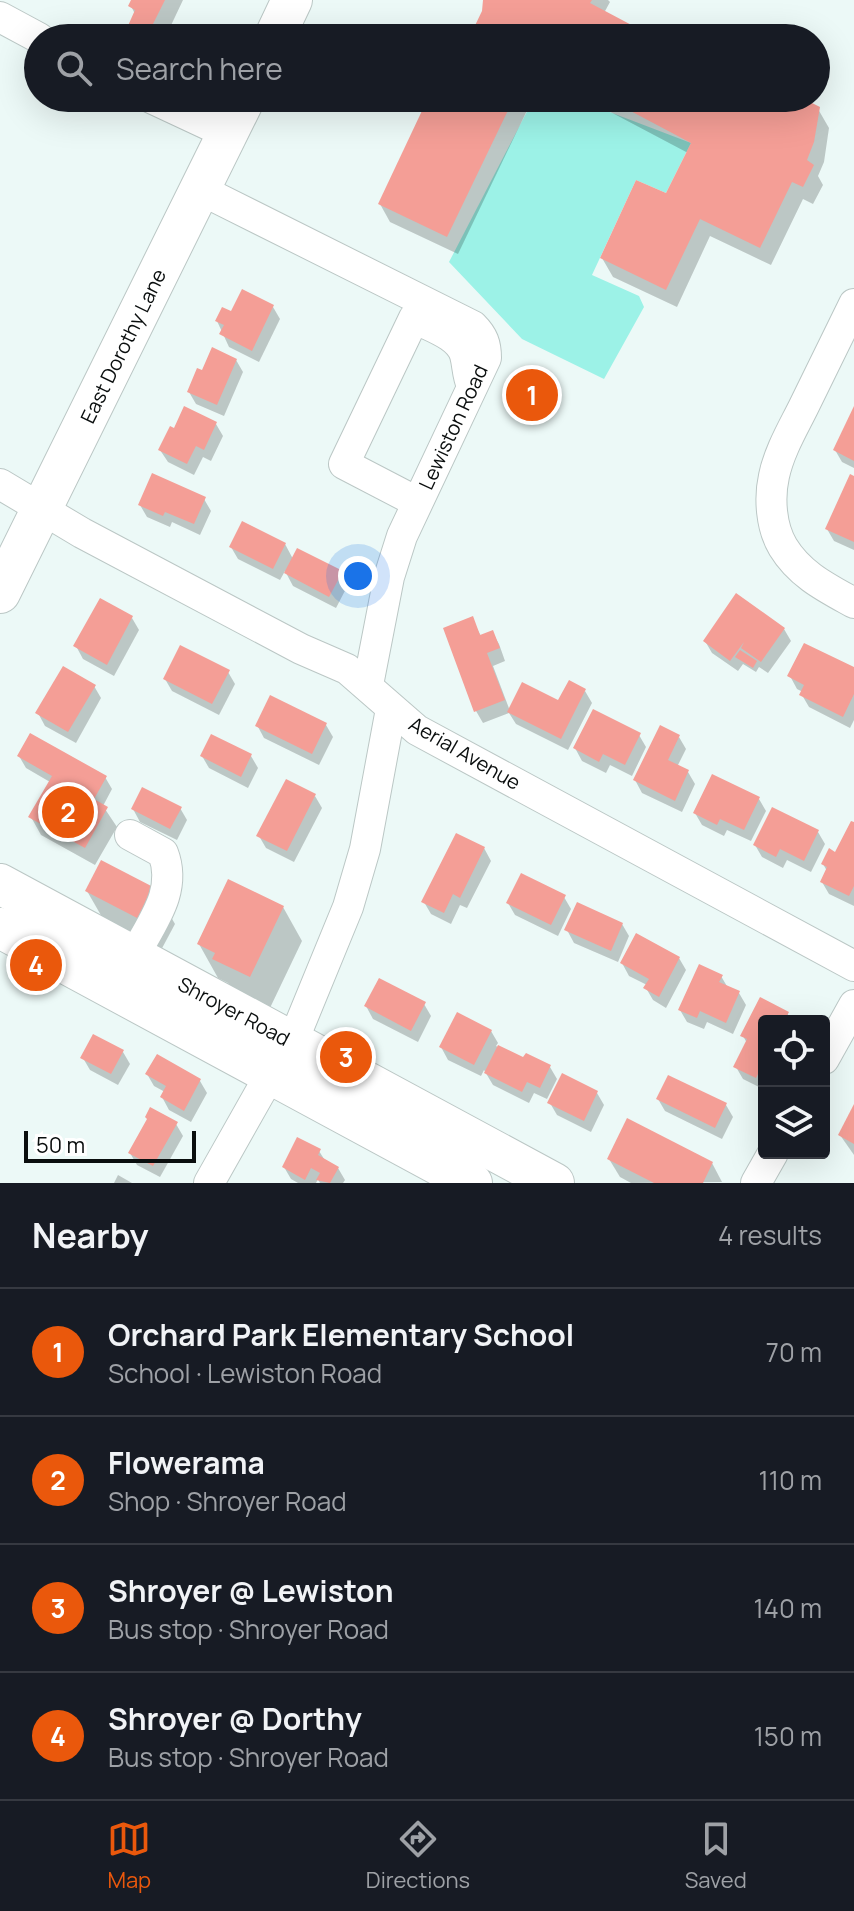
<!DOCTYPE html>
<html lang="en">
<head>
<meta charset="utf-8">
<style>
  :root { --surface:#171b24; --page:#242831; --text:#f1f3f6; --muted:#9ea1a6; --line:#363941; --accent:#ea580c }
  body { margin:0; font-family:Manrope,sans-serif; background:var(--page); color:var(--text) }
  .controls { position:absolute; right:24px; bottom:24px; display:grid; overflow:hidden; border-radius:8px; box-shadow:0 8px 32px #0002 }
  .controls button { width:72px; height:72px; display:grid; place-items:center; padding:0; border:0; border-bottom:2px solid var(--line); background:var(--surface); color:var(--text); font:40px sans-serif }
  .scale { position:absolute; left:24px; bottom:20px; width:172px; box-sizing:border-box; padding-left:8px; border:4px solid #0a0e0e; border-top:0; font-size:22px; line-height:28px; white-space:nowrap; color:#0a0e0e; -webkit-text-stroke:6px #fff; paint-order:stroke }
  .you { position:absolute; left:358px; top:576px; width:28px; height:28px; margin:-20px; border:6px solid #fff; border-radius:50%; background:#1a73e8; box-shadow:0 0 0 12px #1a73e833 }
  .badge { display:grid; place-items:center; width:52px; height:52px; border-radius:50%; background:var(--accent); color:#fff; font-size:26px; font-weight:700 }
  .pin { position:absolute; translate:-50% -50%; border:4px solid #fff; box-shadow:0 2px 8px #0006 }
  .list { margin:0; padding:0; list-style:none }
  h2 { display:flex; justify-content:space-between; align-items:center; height:104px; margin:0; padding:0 32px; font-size:34px }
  h2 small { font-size:26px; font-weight:400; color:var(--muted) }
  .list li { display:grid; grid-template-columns:52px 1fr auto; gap:24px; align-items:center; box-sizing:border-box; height:128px; padding:0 32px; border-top:2px solid var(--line) }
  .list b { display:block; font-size:30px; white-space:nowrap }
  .list p { margin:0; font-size:26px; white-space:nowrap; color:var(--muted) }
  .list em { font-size:26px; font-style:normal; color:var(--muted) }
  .icon { flex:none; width:44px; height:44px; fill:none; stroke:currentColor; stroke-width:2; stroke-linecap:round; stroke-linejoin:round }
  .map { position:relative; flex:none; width:854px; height:1183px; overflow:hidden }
  .search { position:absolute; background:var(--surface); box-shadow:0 8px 32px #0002; left:24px; right:24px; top:24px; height:88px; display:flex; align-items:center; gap:20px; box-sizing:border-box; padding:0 28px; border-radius:44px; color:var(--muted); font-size:30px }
  .sheet { height:616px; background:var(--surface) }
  nav { display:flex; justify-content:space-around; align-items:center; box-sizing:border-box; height:112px; border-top:2px solid var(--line); background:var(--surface); font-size:22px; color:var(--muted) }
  nav a { display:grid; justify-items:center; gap:4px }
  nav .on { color:var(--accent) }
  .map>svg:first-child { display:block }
  .green { fill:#9cf2e7 }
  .shadow { fill:#0003 }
  .building { fill:#f49e96 }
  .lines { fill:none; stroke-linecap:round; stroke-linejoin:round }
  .minor-casing { stroke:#bbc7c5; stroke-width:32 }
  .major-casing { stroke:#bbc7c5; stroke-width:42 }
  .minor { stroke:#fff; stroke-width:30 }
  .major { stroke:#fff; stroke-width:40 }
  .labels { text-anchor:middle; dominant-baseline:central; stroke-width:8; stroke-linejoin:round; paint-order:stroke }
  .street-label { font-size:20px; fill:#0a0e0e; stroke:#fff }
</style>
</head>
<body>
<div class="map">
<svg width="854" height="1183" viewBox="0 0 854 1183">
  <rect width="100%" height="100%" fill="#ecf9f7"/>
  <path class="green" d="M534,98H573L691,143L666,193L636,180L592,275L639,296L644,307L604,379L522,339L449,262Z"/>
  <g class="shadow">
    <path d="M134,0H183L165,38H135L129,28L135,14L131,6Z"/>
    <path d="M485,0H608L610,2L604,13L652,38H471L484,12Z"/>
    <path d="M430,98H533L458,254L390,222L380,204Z"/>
    <path d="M584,98H798L818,109L829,128L824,162L818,176L823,185L813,204L803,199L771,265L710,236L677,307L613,277L602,258L667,195L688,153Z"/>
    <path d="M273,307L280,319L259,362L229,347L217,321L232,314Z"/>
    <path d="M236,360L243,372L224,416L196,404L189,392L203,372Z"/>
    <path d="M854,411V468L842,462L835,450Z"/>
    <path d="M216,424L223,436L211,461L203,457L194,475L168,462L160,450Z"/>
    <path d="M854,478V550L834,541L827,529Z"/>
    <path d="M204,499L211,511L200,535L172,522L170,527L147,517L140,505Z"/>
    <path d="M285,544L293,559L341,573L348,585L336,608L293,586L285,571L280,580L238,559L231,547Z"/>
    <path d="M132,618L139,630L114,676L83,659L76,646Z"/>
    <path d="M472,619L481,636L492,632L499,644L505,661L493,666L510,711L559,703L585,691L592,703L568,750L516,724L509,713L483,723L476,711Z"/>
    <path d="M784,629L791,641L768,673L759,667L756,672L743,664L738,671L712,653L705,641Z"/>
    <path d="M854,669V720L850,728L809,707L802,695L803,692L797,689L790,676Z"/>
    <path d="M228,672L235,684L219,715L172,691L165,679Z"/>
    <path d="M94,686L101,698L76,743L45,726L38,713Z"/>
    <path d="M257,725H326L333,737L319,765L264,738Z"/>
    <path d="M639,735L646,747L632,776L610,765L606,773L582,761L575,748Z"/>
    <path d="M679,737L686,749L677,767L688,772L695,784L682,812L642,793L635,780Z"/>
    <path d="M19,756L105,777L112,789L103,806L117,827L95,865L41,835L31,817L50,782L26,768Z"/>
    <path d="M202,756H251L258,768L248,788L209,768Z"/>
    <path d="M315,796L322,808L294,862L266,848L259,836Z"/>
    <path d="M759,799L766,811L751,841L727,830L724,836L702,825L695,813Z"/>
    <path d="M180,808L187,820L177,840L140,822L133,809Z"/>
    <path d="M854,824V906L829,894L822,882L827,871L823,864L836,854Z"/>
    <path d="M818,832L825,844L811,872L787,860L783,868L762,857L755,845Z"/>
    <path d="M484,848L491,861L467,908L460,905L451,924L431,914L424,902Z"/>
    <path d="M87,891H156L175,924L160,952L106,924Z"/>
    <path d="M564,897L571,909L558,936L515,915L508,903Z"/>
    <path d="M283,907L302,941L269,1010L234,992L228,983L218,978L199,944Z"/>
    <path d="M622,924L629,936L618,962L574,943L567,930Z"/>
    <path d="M679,958L686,970L666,1008L653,1000L646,988L647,985L629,976L622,963Z"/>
    <path d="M721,976L728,988L739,993L746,1005L733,1034L707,1022L704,1029L687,1022L680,1010Z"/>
    <path d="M761,1000L787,1013L792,1021H764L763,1089L743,1079L736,1067L747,1043L743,1036Z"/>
    <path d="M424,1004L431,1016L418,1042L373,1019L366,1006Z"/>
    <path d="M491,1031L498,1043L496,1046L524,1060L550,1067L557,1079L547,1099L534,1093L529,1103L493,1085L484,1070L481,1076L448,1060L441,1047Z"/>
    <path d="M123,1052L130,1064L118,1085L90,1070L83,1058Z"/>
    <path d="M147,1074L200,1081L207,1093L191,1122L169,1110L162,1097L165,1092L154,1086Z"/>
    <path d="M597,1093L604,1105L591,1132L557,1115L550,1103Z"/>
    <path d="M658,1099L726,1105L733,1117L722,1139L665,1111Z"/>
    <path d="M854,1108V1155L840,1135Z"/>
    <path d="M149,1121L176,1124L183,1136L160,1177L137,1165L130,1153Z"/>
    <path d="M319,1151L326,1162L338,1168L345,1180L343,1183H320L318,1179L316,1183H298L291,1179L284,1167Z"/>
    <path d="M609,1159L712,1163L722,1182L631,1183L620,1177Z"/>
    <path d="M118,1175L132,1183H114Z"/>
  </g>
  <g class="building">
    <path d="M131,0H165L146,38L127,28L135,10L128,6Z"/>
    <path d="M483,0H592L590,3L656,38H469L482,11Z"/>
    <path d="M428,98H514L447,237L378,204Z"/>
    <path d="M606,98H802L820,107L814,142L807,160L814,165L803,187L792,182L760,248L700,219L666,290L600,258L636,180L666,193L691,143Z"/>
    <path d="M242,289L274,305L252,351L219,334L224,325L215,321L222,307L231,311Z"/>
    <path d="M212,347L237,359L217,405L187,392L197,368L202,370Z"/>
    <path d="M184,406L217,422L204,450L196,446L187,464L158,450L170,426L174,428Z"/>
    <path d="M854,406V461L833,450Z"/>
    <path d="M152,473L206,497L194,524L165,512L163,516L138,505Z"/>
    <path d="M850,474L854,476V542L825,529Z"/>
    <path d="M242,521L286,543L273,569L229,547Z"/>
    <path d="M297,548L343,571L329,597L284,573Z"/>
    <path d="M736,593L785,628L761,662L741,648L744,642L730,661L703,641Z"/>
    <path d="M100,598L133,616L107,665L73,646Z"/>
    <path d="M473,616L480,635L493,630L500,648L487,653L505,700L474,712L443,628Z"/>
    <path d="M804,643L854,667V694L843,717L799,695L804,685L787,676Z"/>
    <path d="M180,645L230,670L212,704L163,679Z"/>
    <path d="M740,650L757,661L753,668L735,657Z"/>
    <path d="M63,666L96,685L68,732L35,713Z"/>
    <path d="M569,680L586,689L561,739L507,712L522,682L558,700Z"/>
    <path d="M270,695L327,723L312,754L255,726Z"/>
    <path d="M593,709L641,733L625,765L603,754L599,762L573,748Z"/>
    <path d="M660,725L680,735L668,760L689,770L675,801L633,780Z"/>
    <path d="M30,733L107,776L94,799L108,807L85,848L28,817L52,776L17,756Z"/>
    <path d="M211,734L252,754L241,777L200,756Z"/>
    <path d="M712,774L760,797L744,830L720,819L717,825L693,813Z"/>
    <path d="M286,779L316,794L287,851L256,836Z"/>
    <path d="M142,787L182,807L170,829L131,809Z"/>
    <path d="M772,807L819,830L804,861L780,849L776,857L753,845Z"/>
    <path d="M851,821L854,822V886L849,896L820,882L827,867L821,864L829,848L835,852Z"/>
    <path d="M456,833L485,847L460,898L453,894L444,913L421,902Z"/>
    <path d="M101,860L157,889L141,920L85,891Z"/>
    <path d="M521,873L566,895L551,925L506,903Z"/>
    <path d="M228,879L284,906L250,977L212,959L215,953L197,944Z"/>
    <path d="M577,902L623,923L611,951L564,930Z"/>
    <path d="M636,933L680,957L659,997L643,988L649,979L620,963Z"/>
    <path d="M699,964L723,975L719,982L740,991L726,1023L700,1011L697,1018L678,1010Z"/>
    <path d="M379,978L426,1002L411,1031L364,1006Z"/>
    <path d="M760,997L789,1012L784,1021H764V1062L756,1078L733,1067L747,1039L740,1036Z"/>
    <path d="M457,1012L492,1030L474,1065L439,1047Z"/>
    <path d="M93,1034L124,1050L111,1074L80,1058Z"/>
    <path d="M498,1045L523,1057L526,1053L551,1065L540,1088L527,1082L522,1092L484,1073Z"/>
    <path d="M157,1054L201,1079L184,1111L160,1097L166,1086L145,1074Z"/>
    <path d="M562,1073L598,1091L584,1121L547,1103Z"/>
    <path d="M668,1075L727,1103L715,1128L656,1099Z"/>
    <path d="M854,1104V1144L838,1135Z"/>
    <path d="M150,1107L178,1122L153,1166L128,1153L147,1119L145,1117Z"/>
    <path d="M627,1118L713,1162L703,1183H654L607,1159Z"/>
    <path d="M297,1137L321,1149L318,1155L339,1167L330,1183L316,1180L320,1173L311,1168L305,1180L282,1167Z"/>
  </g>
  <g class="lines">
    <g class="minor-casing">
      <g id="minor">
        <path d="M0,17L39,38"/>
        <path d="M151,98L228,134"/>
        <path d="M201,190L473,326C483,336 486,344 486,358L402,536L389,577L368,685"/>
        <path d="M854,304C837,339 820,373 803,408C792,430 779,452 774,476C769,498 771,527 783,547C800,575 827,588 854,603"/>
        <path d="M0,484L82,533L301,649L347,669L417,730L854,966"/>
        <path d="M417,502L344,464L414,318C431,327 459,335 465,355C468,366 467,375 472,386"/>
        <path d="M130,835L163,853C178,892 151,923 133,958"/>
        <path d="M824,1059L854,1005"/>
        <path d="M209,1183L270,1075L293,1041L348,907L365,849L391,709"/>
        <path d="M756,1183L773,1153"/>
      </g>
    </g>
    <g class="major-casing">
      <g id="major">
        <path d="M274,38L292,0"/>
        <path d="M0,593L245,98"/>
        <path d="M0,884L554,1183"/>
        <path d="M0,928L472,1183"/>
      </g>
    </g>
    <use href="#minor" class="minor"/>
    <use href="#major" class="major"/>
  </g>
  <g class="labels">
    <g class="street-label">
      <text transform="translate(123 346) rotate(-64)">East Dorothy Lane</text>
      <text transform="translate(453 427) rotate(-65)">Lewiston Road</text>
      <text transform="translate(465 753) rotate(30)">Aerial Avenue</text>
      <text transform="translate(234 1011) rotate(28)">Shroyer Road</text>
    </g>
  </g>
</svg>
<div class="controls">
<button><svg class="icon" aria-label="locate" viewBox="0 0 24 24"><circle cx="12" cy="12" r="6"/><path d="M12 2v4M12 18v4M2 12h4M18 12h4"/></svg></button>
<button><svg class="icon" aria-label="layers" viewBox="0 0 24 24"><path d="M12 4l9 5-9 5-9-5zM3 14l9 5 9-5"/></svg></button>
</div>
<div class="scale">50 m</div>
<div class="you"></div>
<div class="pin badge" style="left:532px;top:395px">1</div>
<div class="pin badge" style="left:68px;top:812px">2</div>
<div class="pin badge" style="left:346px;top:1057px">3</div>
<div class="pin badge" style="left:36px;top:965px">4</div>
<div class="search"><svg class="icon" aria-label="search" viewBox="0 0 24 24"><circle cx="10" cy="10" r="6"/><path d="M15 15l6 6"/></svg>Search here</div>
</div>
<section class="sheet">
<h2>Nearby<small>4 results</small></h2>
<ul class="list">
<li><span class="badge">1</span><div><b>Orchard Park Elementary School</b><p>School · Lewiston Road</p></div><em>70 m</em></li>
<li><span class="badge">2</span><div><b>Flowerama</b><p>Shop · Shroyer Road</p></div><em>110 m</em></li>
<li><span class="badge">3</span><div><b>Shroyer @ Lewiston</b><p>Bus stop · Shroyer Road</p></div><em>140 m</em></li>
<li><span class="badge">4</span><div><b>Shroyer @ Dorthy</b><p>Bus stop · Shroyer Road</p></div><em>150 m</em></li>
</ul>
</section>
<nav>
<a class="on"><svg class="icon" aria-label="map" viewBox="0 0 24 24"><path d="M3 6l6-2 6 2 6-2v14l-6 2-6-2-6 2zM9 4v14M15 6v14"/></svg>Map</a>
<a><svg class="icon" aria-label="directions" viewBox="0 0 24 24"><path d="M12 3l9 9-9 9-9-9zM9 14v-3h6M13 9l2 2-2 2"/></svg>Directions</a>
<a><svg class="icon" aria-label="saved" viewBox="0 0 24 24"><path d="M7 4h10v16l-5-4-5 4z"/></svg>Saved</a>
</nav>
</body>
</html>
